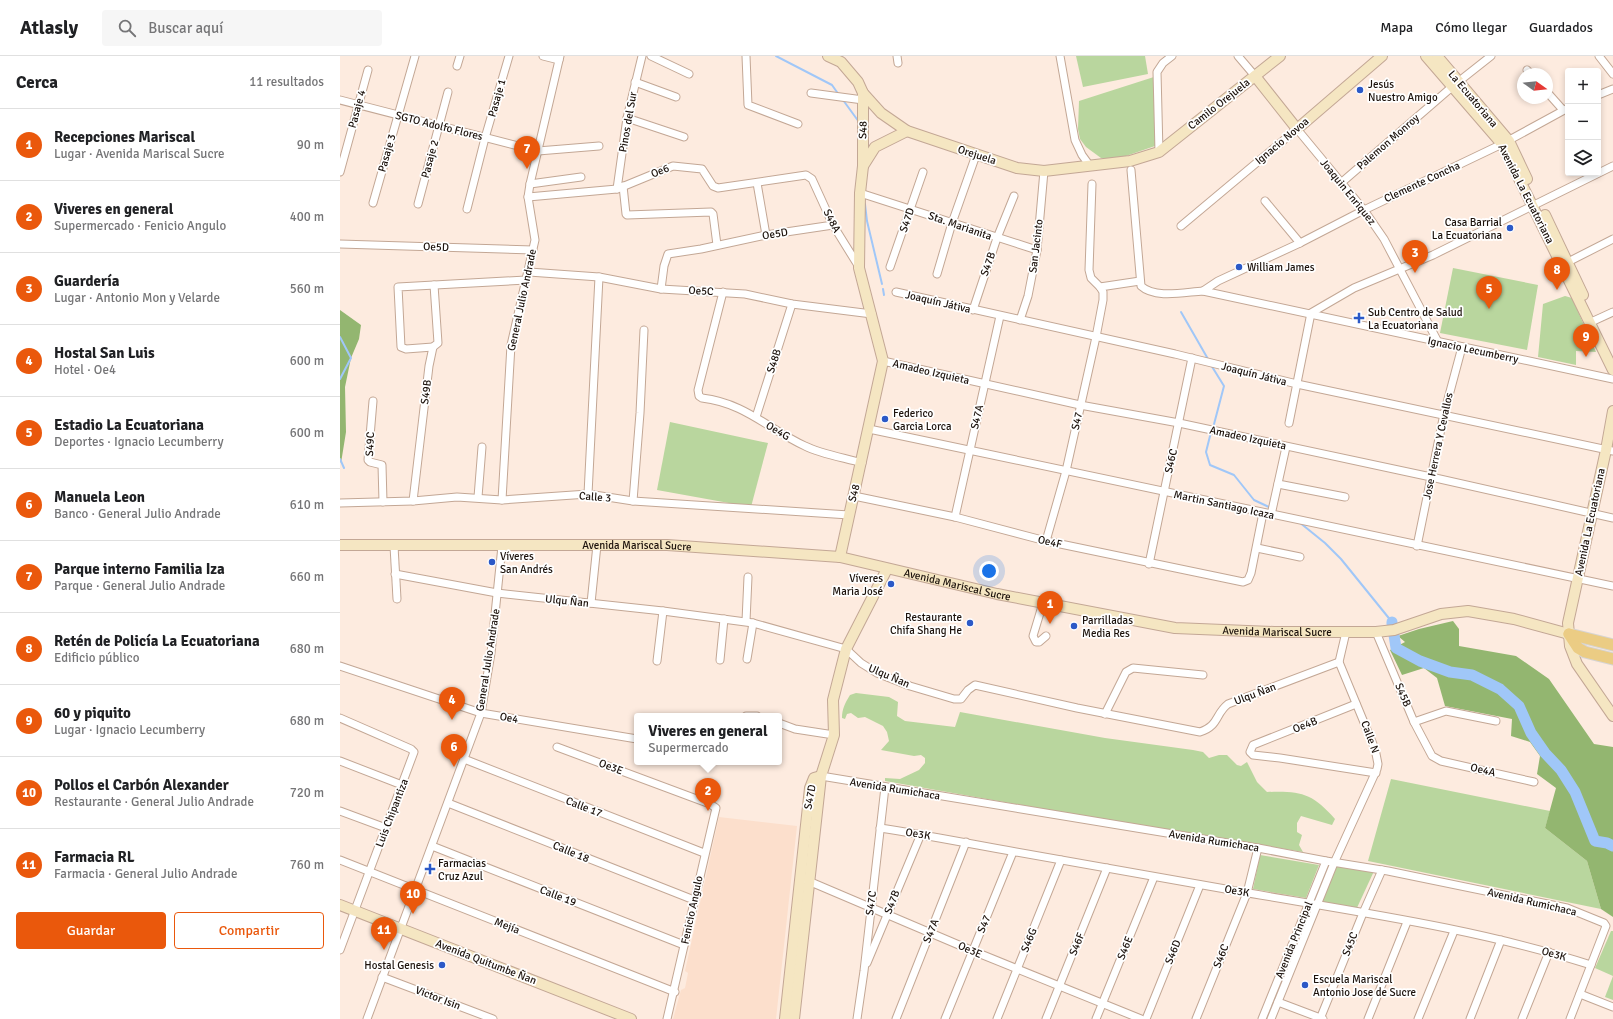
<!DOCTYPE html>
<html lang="es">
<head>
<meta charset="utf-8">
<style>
  :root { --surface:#fff; --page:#f6f6f6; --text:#202124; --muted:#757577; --line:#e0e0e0; --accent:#ea580c }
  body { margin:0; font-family:Signika,sans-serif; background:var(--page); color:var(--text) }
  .controls { position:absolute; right:12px; top:12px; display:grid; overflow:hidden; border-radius:4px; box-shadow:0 2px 6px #0003 }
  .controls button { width:36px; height:36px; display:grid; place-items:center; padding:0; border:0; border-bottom:1px solid var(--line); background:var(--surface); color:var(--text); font:20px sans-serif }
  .compass { position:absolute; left:1177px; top:12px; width:36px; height:36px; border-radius:50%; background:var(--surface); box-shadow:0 2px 6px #0003; rotate:105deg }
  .you { position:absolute; left:649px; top:515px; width:14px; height:14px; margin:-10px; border:3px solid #fff; border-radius:50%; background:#1a73e8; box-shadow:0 0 0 6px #1a73e833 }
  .badge { display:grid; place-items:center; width:26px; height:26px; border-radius:50%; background:var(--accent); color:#fff; font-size:13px; font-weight:700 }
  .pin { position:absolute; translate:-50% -33px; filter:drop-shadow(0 1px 2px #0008) }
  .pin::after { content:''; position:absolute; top:21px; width:14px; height:12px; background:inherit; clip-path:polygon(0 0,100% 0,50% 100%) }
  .popup { position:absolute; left:294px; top:657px; width:148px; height:52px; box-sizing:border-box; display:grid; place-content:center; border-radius:4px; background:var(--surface); filter:drop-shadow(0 1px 3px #0005); font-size:13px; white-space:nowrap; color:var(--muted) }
  .popup b { font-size:15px; color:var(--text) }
  .popup::after { content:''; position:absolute; left:50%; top:100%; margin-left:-8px; border:8px solid transparent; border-top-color:var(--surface) }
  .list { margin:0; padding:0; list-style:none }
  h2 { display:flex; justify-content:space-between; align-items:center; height:52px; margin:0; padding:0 16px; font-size:17px }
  h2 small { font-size:13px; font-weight:400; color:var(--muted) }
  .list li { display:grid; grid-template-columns:26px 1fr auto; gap:12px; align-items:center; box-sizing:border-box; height:72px; padding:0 16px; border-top:1px solid var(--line) }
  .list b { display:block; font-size:15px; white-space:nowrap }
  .list p { margin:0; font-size:13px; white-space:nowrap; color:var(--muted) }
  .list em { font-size:13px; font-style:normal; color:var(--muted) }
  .actions { display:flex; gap:8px; padding:12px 16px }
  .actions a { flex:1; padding:9px 0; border:1px solid var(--accent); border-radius:4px; text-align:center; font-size:14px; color:var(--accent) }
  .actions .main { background:var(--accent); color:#fff }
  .icon { flex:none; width:22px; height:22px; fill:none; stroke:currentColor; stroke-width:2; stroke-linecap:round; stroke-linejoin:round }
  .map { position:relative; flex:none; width:1273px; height:963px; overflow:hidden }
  header { display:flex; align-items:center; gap:24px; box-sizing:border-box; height:56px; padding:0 20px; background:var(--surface); border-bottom:1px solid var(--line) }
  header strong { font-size:19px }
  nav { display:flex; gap:22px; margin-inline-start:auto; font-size:14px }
  .search { width:280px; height:36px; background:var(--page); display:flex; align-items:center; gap:10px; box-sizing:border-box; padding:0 14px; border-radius:4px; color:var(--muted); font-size:15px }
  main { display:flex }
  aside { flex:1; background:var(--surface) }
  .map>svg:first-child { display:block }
  .built { fill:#fcdfcc }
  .green { fill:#b9d69e }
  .forest { fill:#93b670 }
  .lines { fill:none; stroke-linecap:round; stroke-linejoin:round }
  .stream { stroke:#a0c7f8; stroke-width:2 }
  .river { stroke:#a0c7f8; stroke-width:11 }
  .street-casing { stroke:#c3a795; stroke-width:9 }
  .secondary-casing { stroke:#c3a795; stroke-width:12 }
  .primary-casing { stroke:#d6d4d3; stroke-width:13 }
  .street { stroke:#fff; stroke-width:7 }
  .secondary { stroke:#f5e6c2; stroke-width:10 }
  .primary { stroke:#ebcc84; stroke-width:11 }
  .poi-dot { fill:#2b59c7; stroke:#fff; stroke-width:1.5 }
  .labels { text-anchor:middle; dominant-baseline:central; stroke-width:3.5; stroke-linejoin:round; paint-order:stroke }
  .poi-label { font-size:11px; fill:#1c120c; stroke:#fff; text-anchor:start }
  .street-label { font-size:11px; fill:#1c120c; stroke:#fff }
</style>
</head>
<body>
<header>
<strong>Atlasly</strong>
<div class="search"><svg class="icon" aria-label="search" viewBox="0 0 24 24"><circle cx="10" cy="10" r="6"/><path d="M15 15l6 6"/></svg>Buscar aquí</div>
<nav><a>Mapa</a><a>Cómo llegar</a><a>Guardados</a></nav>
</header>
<main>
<aside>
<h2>Cerca<small>11 resultados</small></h2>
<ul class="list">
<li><span class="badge">1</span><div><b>Recepciones Mariscal</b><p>Lugar · Avenida Mariscal Sucre</p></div><em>90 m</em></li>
<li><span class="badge">2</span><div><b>Viveres en general</b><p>Supermercado · Fenicio Angulo</p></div><em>400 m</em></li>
<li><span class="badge">3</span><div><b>Guardería</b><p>Lugar · Antonio Mon y Velarde</p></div><em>560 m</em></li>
<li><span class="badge">4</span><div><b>Hostal San Luis</b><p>Hotel · Oe4</p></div><em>600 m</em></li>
<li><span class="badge">5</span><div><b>Estadio La Ecuatoriana</b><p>Deportes · Ignacio Lecumberry</p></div><em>600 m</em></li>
<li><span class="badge">6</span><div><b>Manuela Leon</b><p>Banco · General Julio Andrade</p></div><em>610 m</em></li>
<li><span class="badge">7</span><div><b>Parque interno Familia Iza</b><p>Parque · General Julio Andrade</p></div><em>660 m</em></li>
<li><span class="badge">8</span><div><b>Retén de Policía La Ecuatoriana</b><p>Edificio público</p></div><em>680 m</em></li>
<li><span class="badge">9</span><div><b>60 y piquito</b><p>Lugar · Ignacio Lecumberry</p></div><em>680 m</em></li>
<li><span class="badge">10</span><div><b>Pollos el Carbón Alexander</b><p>Restaurante · General Julio Andrade</p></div><em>720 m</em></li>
<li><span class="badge">11</span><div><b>Farmacia RL</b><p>Farmacia · General Julio Andrade</p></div><em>760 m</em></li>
</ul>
<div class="actions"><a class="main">Guardar</a><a>Compartir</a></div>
</aside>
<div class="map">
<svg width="1273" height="963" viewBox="0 0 1273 963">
  <rect width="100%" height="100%" fill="#fdebdf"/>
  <path class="built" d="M379,761L457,770L436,963H333L341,934L345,932L348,917L345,915Z"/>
  <g class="green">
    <path d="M736,0H805L808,18L743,31Z"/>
    <path d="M817,20L815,90L783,101L768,103L761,102L746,91L740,83L738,73L739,45Z"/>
    <path d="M1113,212L1198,229L1187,294L1100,277Z"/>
    <path d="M1225,240L1232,242L1256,296L1236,295V309L1198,301L1203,248Z"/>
    <path d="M330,366L428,387L411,451L317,434Z"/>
    <path d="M516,637L549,641L558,646L557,660L565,665L615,671L620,656L765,682L853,694L863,696L869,702L879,699H887L897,709L901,710L907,706L917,726L927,736C961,735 972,737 995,763L992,769L961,760L957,767V776L962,779L959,789L963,796L755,762L545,725V722L560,723L579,714L585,707V702L581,699L574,700L541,694L549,685L547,676L543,670L525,661L518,662L511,657L507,658L505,663L502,662C502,653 505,647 510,639Z"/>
    <path d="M1051,723L1210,755L1205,772L1247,805L1261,853L1028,805Z"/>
    <path d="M920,799L979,809L966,842L913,833Z"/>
    <path d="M994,807L1035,813L1015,856L977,849Z"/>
    <path d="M1271,875H1273V920L1255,912Z"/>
    <path d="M1273,920V944L1265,941Z"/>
  </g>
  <g class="forest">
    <path d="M0,254L21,269L19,283L11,302L5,331L6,376L1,407L0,404Z"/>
    <path d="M1113,565L1119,573V590L1176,600L1209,623L1254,688L1273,691V861L1261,853L1247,805L1205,772L1216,732L1197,718L1200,700L1190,686L1171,680L1172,663L1105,650L1097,622L1084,612L1062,619L1050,594L1065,586L1058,580L1079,573Z"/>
  </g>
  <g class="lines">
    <g class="stream">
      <path d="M436,0L492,29L499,39"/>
      <path d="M503,44L519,66"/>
      <path d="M525,148L527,165L542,228"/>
      <path d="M543,233L544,239"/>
      <path d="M841,256L868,303"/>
      <path d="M0,281L11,302L0,323"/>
      <path d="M871,309L884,330L873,372"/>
      <path d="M871,376L866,396L870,409L894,419L914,444L931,452"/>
      <path d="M0,403L4,412"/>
      <path d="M959,466L985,487L1001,503L1052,566"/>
    </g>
    <g class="river">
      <path d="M1052,566V568"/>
      <path d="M1054,579L1056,592L1080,605L1110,616L1132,619L1160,633L1179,650L1191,677L1205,697L1221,714L1235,736L1255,785L1267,787L1273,790"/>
    </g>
    <g class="street-casing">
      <g id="street">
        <path d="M203,0L219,4"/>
        <path d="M311,0L349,18"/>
        <path d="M406,0L408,49L458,68"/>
        <path d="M557,0L558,7"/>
        <path d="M720,0L735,84L742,99L750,110"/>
        <path d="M898,0L915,20"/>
        <path d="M1259,0L1273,18"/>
        <path d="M117,10L120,0"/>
        <path d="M1187,14L1191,18"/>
        <path d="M295,26L336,41"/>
        <path d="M1207,36L1223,54"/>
        <path d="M471,37L523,44"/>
        <path d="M1258,39L1273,33"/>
        <path d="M0,44L198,95L259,90"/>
        <path d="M1228,52L1162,88L1024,154L960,187L878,225L863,235L1273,323"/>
        <path d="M287,62L344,81"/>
        <path d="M819,96L817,16L823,7L832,0"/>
        <path d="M791,114L801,230C815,243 845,236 863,235"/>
        <path d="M0,116L28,14"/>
        <path d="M417,127L426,179"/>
        <path d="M1001,127L1113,30L1151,0"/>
        <path d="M190,128L241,121"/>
        <path d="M283,130L286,158L287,159L371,156L373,158L377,189"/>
        <path d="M277,133L287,62L302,0"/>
        <path d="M520,137L697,194"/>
        <path d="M188,141L277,133L333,110L362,113L373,130L378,132L466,119L472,123L493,169L519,211"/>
        <path d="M925,145L960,187"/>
        <path d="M33,147L75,0"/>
        <path d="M78,148L108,36"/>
        <path d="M127,153L145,82L169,0"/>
        <path d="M841,170L957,73L1024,154L1044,183L1098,286"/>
        <path d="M0,188L193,194"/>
        <path d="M1228,206L1273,183"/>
        <path d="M550,211L583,116"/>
        <path d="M189,216L259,221L321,233L405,238L452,248L532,258"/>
        <path d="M597,218L612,167L636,99"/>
        <path d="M760,231L800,225"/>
        <path d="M321,233L324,210L328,198L361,193L426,179L493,169"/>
        <path d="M383,236L358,334L359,340L362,342C405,347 428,373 465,390C481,398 505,402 522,407"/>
        <path d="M556,236L835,298L957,328L1273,395"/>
        <path d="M633,254L657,182L674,140"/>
        <path d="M680,264L688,240L697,194L704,115"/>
        <path d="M1249,267L1273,256"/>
        <path d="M93,291L66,293L61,291L58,231L186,224"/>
        <path d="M543,305L740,349L839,367L1091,421L1273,462"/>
        <path d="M33,345L28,404L30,406L42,409L43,446"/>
        <path d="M416,361L452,248"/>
        <path d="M949,367L971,257L1014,232L1093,199L1273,110"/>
        <path d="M529,373L1273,530"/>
        <path d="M938,428L1005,441"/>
        <path d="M248,438L259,221"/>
        <path d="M514,440L615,461L706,485L903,526L908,524L911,517L923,457"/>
        <path d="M138,441L142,391"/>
        <path d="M162,444L171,289L195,184L188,141L190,128L220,0"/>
        <path d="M73,445L89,310L93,291L98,287L94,229"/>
        <path d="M293,445L300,357L304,274"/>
        <path d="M0,447L73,445L117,441L162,444L248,438L293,445L509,459"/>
        <path d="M931,459L946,391"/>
        <path d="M615,461L660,260"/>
        <path d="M706,485L726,415L756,281L763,244V236L760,231L751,222L749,214L752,128"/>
        <path d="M54,490L57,543"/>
        <path d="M1077,490L1104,358L1122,291"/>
        <path d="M917,492L960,501"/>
        <path d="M809,508L852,302"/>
        <path d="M55,518L157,537L323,555L413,567L506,593L521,607L537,617L570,630L614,643H621L628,634L635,629L737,652L860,676C879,670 875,658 888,648L999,606"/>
        <path d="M251,547L257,489"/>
        <path d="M703,547L693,580L696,586H699L706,580"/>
        <path d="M406,565L408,521"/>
        <path d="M1036,576L1074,666L1092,700L1101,705L1194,726"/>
        <path d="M407,603L413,567"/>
        <path d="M380,604L384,563"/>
        <path d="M317,605L323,555"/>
        <path d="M0,610L141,657L297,683"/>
        <path d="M1016,648L913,689L910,696L913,699L940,702L1036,717"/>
        <path d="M765,658L786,616L793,612L863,619"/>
        <path d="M406,660H417"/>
        <path d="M0,662L71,693L74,696L0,894"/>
        <path d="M1074,666L1106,655L1156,665"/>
        <path d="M439,667L455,673L494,679"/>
        <path d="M217,691L370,748L376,752L327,963"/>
        <path d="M124,703L364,797"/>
        <path d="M0,705L62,729"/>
        <path d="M481,720L918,792L986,805L1048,815L1227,852L1264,867L1266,870L1230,963"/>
        <path d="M108,747L354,844"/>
        <path d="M0,755L46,772"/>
        <path d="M540,772C586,779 631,788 676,796C748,809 820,822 891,834C1011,855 1136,872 1251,909"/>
        <path d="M92,790L344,889"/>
        <path d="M0,804L335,936"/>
        <path d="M466,824L633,895L801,963"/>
        <path d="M527,907L581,778"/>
        <path d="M42,921L153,963"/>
        <path d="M1240,938L1273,951"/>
        <path d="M938,946L983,963"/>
        <path d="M27,963L141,657L151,597L162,490"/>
        <path d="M517,963L524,915L545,731"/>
        <path d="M556,963L626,786"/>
        <path d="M605,963L673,796"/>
        <path d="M657,963L721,804"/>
        <path d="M706,963L767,812"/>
        <path d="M756,963L814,821"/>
        <path d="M806,963L860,829"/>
        <path d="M856,963L907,837L918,792"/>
        <path d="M922,963L986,805"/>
        <path d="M931,963L994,807L1037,713L1038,708L1035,693L999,606L1006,576"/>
        <path d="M980,963L1023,857L1042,814"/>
        <path d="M1028,963L1067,866"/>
        <path d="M1078,963L1114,875"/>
        <path d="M1130,963L1161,884"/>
        <path d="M1182,963L1209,896"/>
      </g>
    </g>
    <g class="secondary-casing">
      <g id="secondary">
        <path d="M488,0L501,6L518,26L523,37L541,57L567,75L677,112L704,115L790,105L819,96L940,0"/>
        <path d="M1086,0L1162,88L1273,314"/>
        <path d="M1097,0L1169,85L1187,123"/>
        <path d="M915,20L957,73L1042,0"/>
        <path d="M523,110L535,91L567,75"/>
        <path d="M1205,159L1243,239"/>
        <path d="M1273,355L1266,394L1228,567L1230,590L1237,608L1273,660"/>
        <path id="s1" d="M0,489H327L500,501L657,538L835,572L934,576H1036L1054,574L1101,558L1128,555L1174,563L1229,578"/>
        <path d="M500,501L543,305L519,212L520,137L523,110V37"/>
        <path d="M0,849L291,963"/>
        <path d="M445,963L470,732L474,722L481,720"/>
        <path d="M454,963L481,720L494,679L493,644L506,593L547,513"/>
      </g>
    </g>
    <g class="primary-casing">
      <g id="primary">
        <path d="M1229,578L1238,592L1245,596L1273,603"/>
        <path d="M1229,578L1273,589"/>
      </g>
    </g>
    <use href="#street" class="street"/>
    <use href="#secondary" class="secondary"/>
    <use href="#primary" class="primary"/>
  </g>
  <g class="poi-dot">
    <circle cx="1020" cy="34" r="4"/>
    <circle cx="1170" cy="172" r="4"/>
    <circle cx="899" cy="211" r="4"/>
    <path d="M1017 256h4v4h4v4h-4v4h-4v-4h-4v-4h4z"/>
    <circle cx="545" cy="363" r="4"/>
    <circle cx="152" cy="506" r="4"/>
    <circle cx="551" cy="528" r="4"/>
    <circle cx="630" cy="567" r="4"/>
    <circle cx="734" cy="570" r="4"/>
    <path d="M88 807h4v4h4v4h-4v4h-4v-4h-4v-4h4z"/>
    <circle cx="102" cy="909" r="4"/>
    <circle cx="965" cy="929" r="4"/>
  </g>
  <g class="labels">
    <g class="poi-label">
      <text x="1028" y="28">Jesús<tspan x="1028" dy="13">Nuestro Amigo</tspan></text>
      <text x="1162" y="166" text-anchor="end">Casa Barrial<tspan x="1162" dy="13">La Ecuatoriana</tspan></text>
      <text x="907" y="211">William James</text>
      <text x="1028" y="256">Sub Centro de Salud<tspan x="1028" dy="13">La Ecuatoriana</tspan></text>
      <text x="553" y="357">Federico<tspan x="553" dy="13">Garcia Lorca</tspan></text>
      <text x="160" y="500">Víveres<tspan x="160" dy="13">San Andrés</tspan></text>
      <text x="543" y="522" text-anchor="end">Víveres<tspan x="543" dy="13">Maria José</tspan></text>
      <text x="622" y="561" text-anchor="end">Restaurante<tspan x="622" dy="13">Chifa Shang He</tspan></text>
      <text x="742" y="564">Parrilladas<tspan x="742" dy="13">Media Res</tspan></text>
      <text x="98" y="807">Farmacias<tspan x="98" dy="13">Cruz Azul</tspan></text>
      <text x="94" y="909" text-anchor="end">Hostal Genesis</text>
      <text x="973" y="923">Escuela Mariscal<tspan x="973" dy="13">Antonio Jose de Sucre</tspan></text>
    </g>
    <g class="street-label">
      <text transform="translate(157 42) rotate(-74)">Pasaje 1</text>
      <text transform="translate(1133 43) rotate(50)">La Ecuatoriana</text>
      <text transform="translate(879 48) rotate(-38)">Camilo Orejuela</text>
      <text transform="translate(17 53) rotate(-75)">Pasaje 4</text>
      <text transform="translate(288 66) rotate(-80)">Pinos del Sur</text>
      <text transform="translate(99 70) rotate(14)">SGTO Adolfo Flores</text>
      <text transform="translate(523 74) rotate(-89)">S48</text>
      <text transform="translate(942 85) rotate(-40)">Ignacio Novoa</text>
      <text transform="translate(1048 86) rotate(-41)">Palemon Monroy</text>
      <text transform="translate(47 97) rotate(-74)">Pasaje 3</text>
      <text transform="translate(637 99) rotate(18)">Orejuela</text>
      <text transform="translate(90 103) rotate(-75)">Pasaje 2</text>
      <text transform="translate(320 115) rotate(-22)">Oe6</text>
      <text transform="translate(1082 126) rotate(-25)">Clemente Concha</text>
      <text transform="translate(1008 136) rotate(51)">Joaquin Enriquez</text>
      <text transform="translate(1186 138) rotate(63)">Avenida La Ecuatoriana</text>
      <text transform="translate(567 164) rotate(-71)">S47D</text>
      <text transform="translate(492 165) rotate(63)">S48A</text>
      <text transform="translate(620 170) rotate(19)">Sta. Marianita</text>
      <text transform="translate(435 178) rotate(-9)">Oe5D</text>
      <text transform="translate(696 190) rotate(-83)">San Jacinto</text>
      <text transform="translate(96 191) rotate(2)">Oe5D</text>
      <text transform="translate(648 208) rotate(-71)">S47B</text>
      <text transform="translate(361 235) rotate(3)">Oe5C</text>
      <text transform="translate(182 244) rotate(-78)">General Julio Andrade</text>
      <text transform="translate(598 246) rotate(13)">Joaquín Játiva</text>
      <text transform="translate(1133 294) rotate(12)">Ignacio Lecumberry</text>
      <text transform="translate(434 305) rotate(-72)">S48B</text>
      <text transform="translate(591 316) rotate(13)">Amadeo Izquieta</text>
      <text transform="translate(914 318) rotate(14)">Joaquín Játiva</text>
      <text transform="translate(86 336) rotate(-83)">S49B</text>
      <text transform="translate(637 361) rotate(-77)">S47A</text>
      <text transform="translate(737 365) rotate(-78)">S47</text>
      <text transform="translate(438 375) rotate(30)">Oe4G</text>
      <text transform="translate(908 382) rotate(12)">Amadeo Izquieta</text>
      <text transform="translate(30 388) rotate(-88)">S49C</text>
      <text transform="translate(1098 390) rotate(-78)">Jose Herrera Y Cevallos</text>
      <text transform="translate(831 405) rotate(-77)">S46C</text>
      <text transform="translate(514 437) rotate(-76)">S48</text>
      <text transform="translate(255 441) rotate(4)">Calle 3</text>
      <text transform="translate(884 449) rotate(12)">Martin Santiago Icaza</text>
      <text transform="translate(1250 466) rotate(-78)">Avenida La Ecuatoriana</text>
      <text transform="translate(710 486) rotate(13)">Oe4F</text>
      <text stroke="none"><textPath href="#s1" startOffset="297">Avenida Mariscal Sucre</textPath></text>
      <text stroke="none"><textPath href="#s1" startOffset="621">Avenida Mariscal Sucre</textPath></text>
      <text transform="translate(227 545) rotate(6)">Ulqu Ñan</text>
      <text stroke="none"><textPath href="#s1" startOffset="945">Avenida Mariscal Sucre</textPath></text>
      <text transform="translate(148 604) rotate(-81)">General Julio Andrade</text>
      <text transform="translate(549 620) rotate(23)">Ulqu Ñan</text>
      <text transform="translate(915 638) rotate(-21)">Ulqu Ñan</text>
      <text transform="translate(1063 639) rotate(67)">S45B</text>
      <text transform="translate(169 662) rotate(10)">Oe4</text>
      <text transform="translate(965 669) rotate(-22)">Oe4B</text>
      <text transform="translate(1030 681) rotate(70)">Calle N</text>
      <text transform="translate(271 711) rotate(21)">Oe3E</text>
      <text transform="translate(1143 714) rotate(13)">Oe4A</text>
      <text transform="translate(555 733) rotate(9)">Avenida Rumichaca</text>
      <text transform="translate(470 741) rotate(-80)">S47D</text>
      <text transform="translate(244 751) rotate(21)">Calle 17</text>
      <text transform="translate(52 757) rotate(-69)">Luis Chipantiza</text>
      <text transform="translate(578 778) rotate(9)">Oe3K</text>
      <text transform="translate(874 785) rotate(9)">Avenida Rumichaca</text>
      <text transform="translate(231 796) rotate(22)">Calle 18</text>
      <text transform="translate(897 835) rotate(10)">Oe3K</text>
      <text transform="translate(218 840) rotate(21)">Calle 19</text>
      <text transform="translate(552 846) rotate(-68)">S47B</text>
      <text transform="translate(1192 846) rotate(13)">Avenida Rumichaca</text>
      <text transform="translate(531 847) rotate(-83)">S47C</text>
      <text transform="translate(352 854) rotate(-78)">Fenicio Angulo</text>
      <text transform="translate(644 868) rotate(-68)">S47</text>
      <text transform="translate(167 870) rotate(21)">Mejía</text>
      <text transform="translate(591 875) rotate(-68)">S47A</text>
      <text transform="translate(689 884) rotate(-68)">S46G</text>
      <text transform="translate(954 884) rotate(-68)">Avenida Principal</text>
      <text transform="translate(737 888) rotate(-68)">S46F</text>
      <text transform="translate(1010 888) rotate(-68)">S45C</text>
      <text transform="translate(785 892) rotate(-68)">S46E</text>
      <text transform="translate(630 894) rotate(23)">Oe3E</text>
      <text transform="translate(833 896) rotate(-68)">S46D</text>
      <text transform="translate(1214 898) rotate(16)">Oe3K</text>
      <text transform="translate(881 900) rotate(-68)">S46C</text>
      <text transform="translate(146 906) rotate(21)">Avenida Quitumbe Ñan</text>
      <text transform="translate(98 942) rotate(21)">Victor Isin</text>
    </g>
  </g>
</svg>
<div class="controls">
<button>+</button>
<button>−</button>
<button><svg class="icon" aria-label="layers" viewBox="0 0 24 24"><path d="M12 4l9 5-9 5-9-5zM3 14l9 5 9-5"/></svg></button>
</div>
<svg class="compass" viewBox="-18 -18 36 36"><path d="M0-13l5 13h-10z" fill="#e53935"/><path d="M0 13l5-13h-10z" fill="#757577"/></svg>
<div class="you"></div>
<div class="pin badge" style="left:710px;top:568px">1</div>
<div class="pin badge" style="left:368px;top:755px">2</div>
<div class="popup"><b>Viveres en general</b>Supermercado</div>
<div class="pin badge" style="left:1075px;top:217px">3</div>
<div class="pin badge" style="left:112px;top:664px">4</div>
<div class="pin badge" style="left:1149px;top:253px">5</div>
<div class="pin badge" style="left:114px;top:711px">6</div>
<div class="pin badge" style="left:187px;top:113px">7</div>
<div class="pin badge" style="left:1217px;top:234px">8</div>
<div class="pin badge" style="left:1246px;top:301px">9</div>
<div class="pin badge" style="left:73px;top:858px">10</div>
<div class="pin badge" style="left:44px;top:894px">11</div>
</div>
</main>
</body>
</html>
